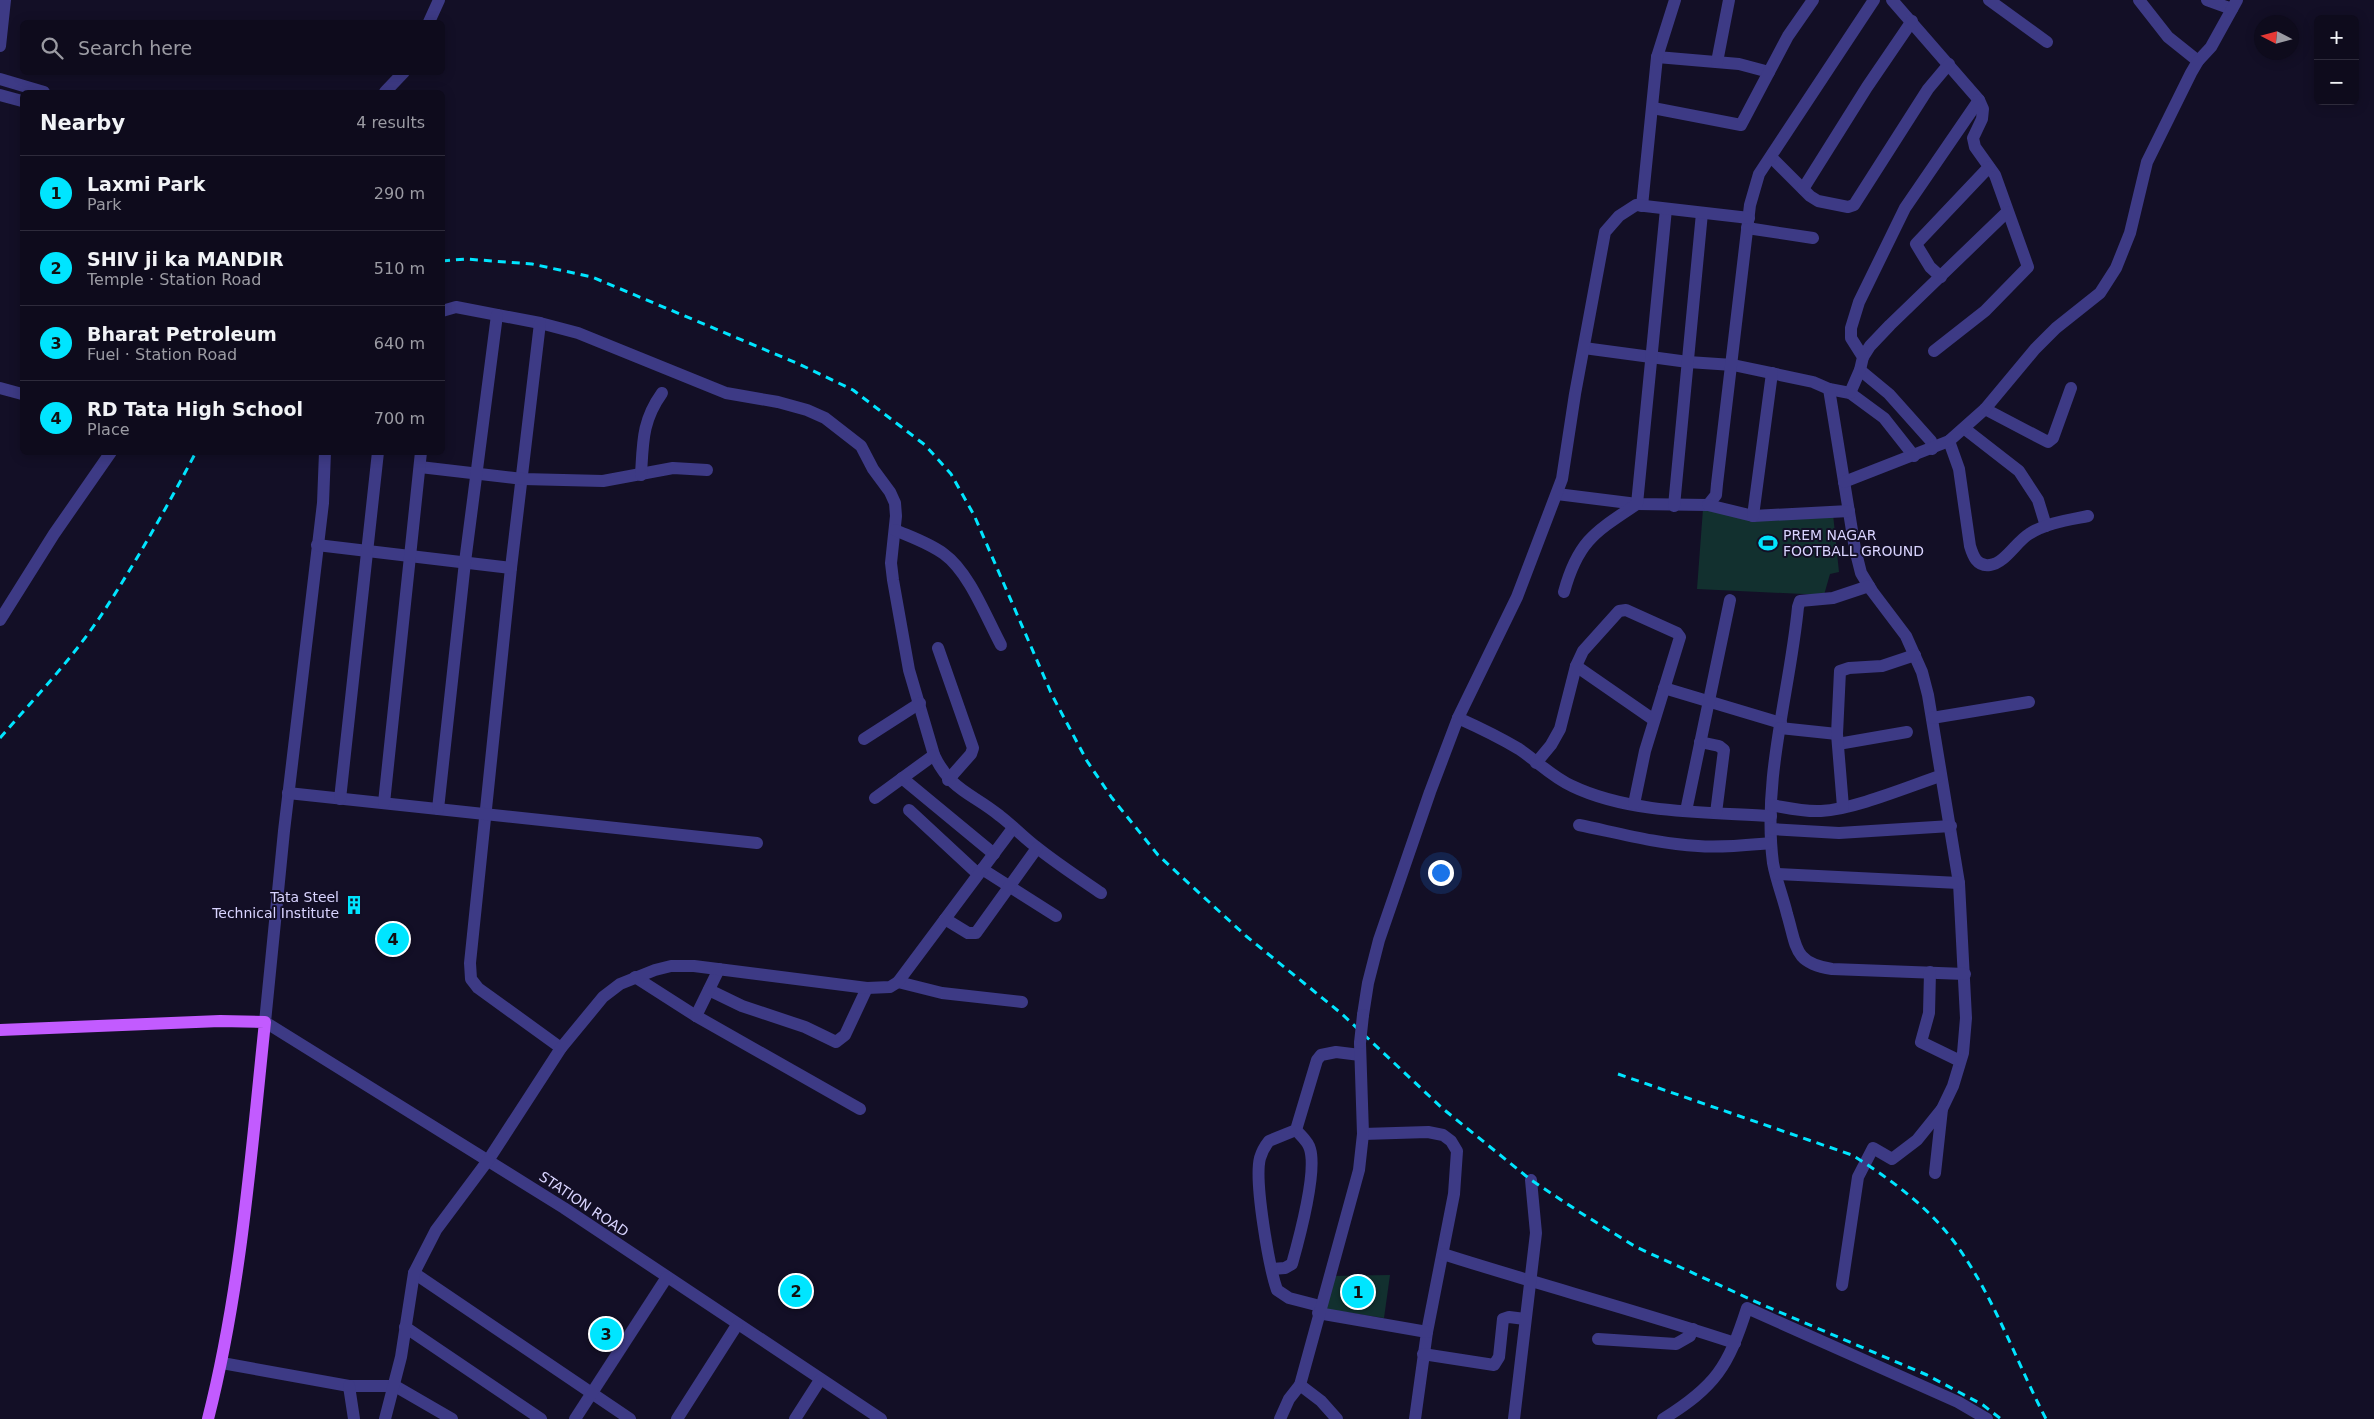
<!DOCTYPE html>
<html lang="en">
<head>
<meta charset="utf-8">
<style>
  :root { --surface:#0e0b1c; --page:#171425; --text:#f1f3f6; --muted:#9b9ba3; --line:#2e2b3b; --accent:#00e5ff }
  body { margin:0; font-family:"DejaVu Sans",sans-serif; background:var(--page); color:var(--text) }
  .controls { position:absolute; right:15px; top:15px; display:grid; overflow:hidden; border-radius:8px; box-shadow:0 2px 12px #0003 }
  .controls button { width:45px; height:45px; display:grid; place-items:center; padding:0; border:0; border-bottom:1px solid var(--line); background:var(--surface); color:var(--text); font:25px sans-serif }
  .compass { position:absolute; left:2254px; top:15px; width:45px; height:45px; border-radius:50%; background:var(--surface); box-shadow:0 2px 12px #0003; rotate:276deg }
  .you { position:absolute; left:1440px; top:872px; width:18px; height:18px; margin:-12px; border:4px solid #fff; border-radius:50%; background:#1a73e8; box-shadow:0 0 0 8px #1a73e833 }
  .badge { display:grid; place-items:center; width:32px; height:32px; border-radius:50%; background:var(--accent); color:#111; font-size:16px; font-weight:700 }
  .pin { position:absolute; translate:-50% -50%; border:2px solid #fff; box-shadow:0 1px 5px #0006 }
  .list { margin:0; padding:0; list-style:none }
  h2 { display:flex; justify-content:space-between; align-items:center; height:65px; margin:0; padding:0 20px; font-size:21px }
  h2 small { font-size:16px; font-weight:400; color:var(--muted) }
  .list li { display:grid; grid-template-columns:32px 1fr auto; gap:15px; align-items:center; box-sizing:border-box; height:75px; padding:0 20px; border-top:1px solid var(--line) }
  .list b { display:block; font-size:19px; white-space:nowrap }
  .list p { margin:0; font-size:16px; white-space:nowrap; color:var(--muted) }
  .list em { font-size:16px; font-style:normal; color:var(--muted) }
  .icon { flex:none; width:28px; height:28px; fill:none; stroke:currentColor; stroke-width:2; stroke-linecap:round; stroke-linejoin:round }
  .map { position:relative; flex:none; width:2374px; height:1419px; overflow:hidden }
  .search { position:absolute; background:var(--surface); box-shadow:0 2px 12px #0003; left:20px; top:20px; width:425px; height:55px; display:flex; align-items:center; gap:12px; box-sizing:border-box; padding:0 18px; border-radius:8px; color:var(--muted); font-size:19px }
  .panel { position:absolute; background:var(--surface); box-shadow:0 2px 12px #0003; left:20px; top:90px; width:425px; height:365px; border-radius:8px }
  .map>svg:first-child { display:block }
  .green { fill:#12302f }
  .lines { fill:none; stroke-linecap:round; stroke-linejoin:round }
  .minor { stroke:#3d3a85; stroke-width:12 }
  .major { stroke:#c25bff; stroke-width:12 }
  .rail { stroke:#00e5ff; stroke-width:3; stroke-dasharray:8 6; stroke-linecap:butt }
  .minor-bridge { stroke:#3d3a85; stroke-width:12 }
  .labels { text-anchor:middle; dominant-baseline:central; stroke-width:4; stroke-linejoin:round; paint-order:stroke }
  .poi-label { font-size:14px; fill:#d9d4ff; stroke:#130f26; text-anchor:start }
  .street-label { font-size:14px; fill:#d9d4ff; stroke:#130f26 }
</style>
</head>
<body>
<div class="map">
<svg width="2374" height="1419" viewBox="0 0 2374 1419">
  <rect width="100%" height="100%" fill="#130f26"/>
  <g class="green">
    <path d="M1703,509L1833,514L1839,572L1830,574L1824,595L1697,589Z"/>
    <path d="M1390,1275L1384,1318L1324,1309L1331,1276Z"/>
  </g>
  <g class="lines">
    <g class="minor">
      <path d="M1892,0L1979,100L1983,109L1982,119L1973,138L1975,147L1995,175L2028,267L1985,311L1934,351"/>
      <path d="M1989,0L2047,42"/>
      <path d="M2139,0L2168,37L2198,61"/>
      <path d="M2207,0L2232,9"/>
      <path d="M429,22L439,0"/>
      <path d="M0,46L5,0"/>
      <path d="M1657,57L1739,64L1769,72"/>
      <path d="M1717,62L1729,0"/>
      <path d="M0,79L44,92"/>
      <path d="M385,92L404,72"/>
      <path d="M0,95L22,101"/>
      <path d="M1653,108L1741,125L1788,36L1813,0"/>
      <path d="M1771,157L1810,196L1818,201L1848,207L1854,205L1928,89L1949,64"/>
      <path d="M1803,189L1867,87L1912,21"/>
      <path d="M1642,206L1657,57L1675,0"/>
      <path d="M1747,228L1813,238"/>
      <path d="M1941,277L1930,267L1916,244L1989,167"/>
      <path d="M442,311L456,307L540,323L578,333L726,393L778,402L807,410L825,418L861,446L873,469L890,492L895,503L896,516L891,563L893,580L909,670L934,755C951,791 972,793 1000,816C1012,825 1023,837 1035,846C1056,863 1079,878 1101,893"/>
      <path d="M540,323L511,568L470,963L471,979L478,988L561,1048"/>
      <path d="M1584,348L1688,362L1733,365L1813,382L1829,389L1850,393L1884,418L1914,456"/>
      <path d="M1863,357L1870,346L1890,325L2007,212"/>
      <path d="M1860,370L1889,394L1931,441L1932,449"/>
      <path d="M0,388L22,394"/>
      <path d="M1829,389L1855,549L1861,573L1872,591L1906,636L1922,672L1928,695L1959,883L1966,1018L1963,1053L1953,1086L1942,1109L1935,1173"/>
      <path d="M1850,393L1860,370L1863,357L1851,338V328L1859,302L1905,208L1979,100"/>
      <path d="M1985,409L2048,442L2053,438L2071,388"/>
      <path d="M1965,429L2019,471L2038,500L2046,526"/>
      <path d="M1949,441L1959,469L1970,546C1973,556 1977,567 1990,565C2005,563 2016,542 2029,534C2046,523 2068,520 2088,516"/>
      <path d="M325,452L323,503L284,831L265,1022L564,1208L881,1419"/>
      <path d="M420,467L523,479L603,481L673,468L707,470"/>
      <path d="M641,475C643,442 642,421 662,393"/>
      <path d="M1844,482L1949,441L1985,409L2035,349L2056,328L2100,293L2116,268L2130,233L2147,162L2191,73L2198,61L2211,47L2237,0"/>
      <path d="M1557,494L1637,504L1708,505L1716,495L1717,484L1750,205L1759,174L1874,0"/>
      <path d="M1708,505L1753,516L1849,511"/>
      <path d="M1674,506L1702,213"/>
      <path d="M1753,516L1772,373"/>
      <path d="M895,530C911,537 929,543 944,554C969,572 986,617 1001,645"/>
      <path d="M317,545L511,568"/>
      <path d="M1869,586L1833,598L1800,601L1798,607C1790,691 1762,778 1773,863C1776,880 1783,897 1787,914C1797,947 1793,963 1832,969L1965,974"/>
      <path d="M1564,592C1578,541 1595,532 1637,504L1666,209"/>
      <path d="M0,620L54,534L111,452"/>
      <path d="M938,648L973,748L971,754L948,780"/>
      <path d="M1576,666L1654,720"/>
      <path d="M1664,688L1781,723"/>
      <path d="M1458,718C1478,727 1499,737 1519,749C1537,761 1552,777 1572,786C1630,814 1708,812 1771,816"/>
      <path d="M1932,718L2029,702"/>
      <path d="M1780,728L1837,734"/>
      <path d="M864,739L920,703"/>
      <path d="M1700,742L1719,746L1724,750L1716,813"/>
      <path d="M1838,744L1907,732"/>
      <path d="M1536,763L1551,745L1560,729L1576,666L1583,651L1619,611L1626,610L1677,633L1680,637L1645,751L1634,804"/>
      <path d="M902,778L994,854"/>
      <path d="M288,793L757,843"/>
      <path d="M875,798L934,755"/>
      <path d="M340,799L378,452"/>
      <path d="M384,803L421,452"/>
      <path d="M1771,805C1788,808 1804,812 1821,811C1855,809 1907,787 1940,776"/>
      <path d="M1843,807L1837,734L1840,671L1849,668L1882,666L1915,655"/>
      <path d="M438,809L465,562L497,315"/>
      <path d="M909,810L978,874"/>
      <path d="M1686,811L1730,600"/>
      <path d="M1579,825C1618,833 1658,844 1698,846C1722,848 1747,845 1771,843"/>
      <path d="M1771,829L1839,833L1951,826"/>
      <path d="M982,869L1056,916"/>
      <path d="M1776,874L1959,883"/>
      <path d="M945,919L968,933H976L1037,848"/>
      <path d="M1930,972L1929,1013L1921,1042L1960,1061"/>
      <path d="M635,977L696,1016L860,1109"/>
      <path d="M898,982L942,993L1022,1002"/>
      <path d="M709,990L742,1006L805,1027L836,1042L845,1035L867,988"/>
      <path d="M1363,1015L1368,983L1379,940L1430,792L1458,718L1517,597L1562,479L1575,394L1605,232L1619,216L1636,205L1749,218"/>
      <path d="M696,1016L719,969"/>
      <path d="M1363,1134L1428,1132L1443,1135L1451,1141L1457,1151L1454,1194L1427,1332L1415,1419"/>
      <path d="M1443,1254C1540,1285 1639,1311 1735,1343"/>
      <path d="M1272,1269L1285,1268L1292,1264C1299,1239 1317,1172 1310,1149C1308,1141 1301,1136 1296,1130"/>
      <path d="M414,1273L630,1419"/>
      <path d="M1842,1285L1858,1177L1873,1148L1892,1159L1917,1140L1942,1109"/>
      <path d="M1320,1306L1289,1298L1277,1290C1269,1267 1254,1181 1260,1158C1262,1151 1265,1146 1269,1141L1296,1130L1317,1060L1321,1055L1336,1052L1360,1055"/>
      <path d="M1318,1313L1427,1332"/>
      <path d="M405,1327L541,1419"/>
      <path d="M1598,1339L1676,1344L1690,1336L1693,1329"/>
      <path d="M1423,1354L1494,1365L1499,1357L1503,1319L1509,1317L1525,1319"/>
      <path d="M222,1363L349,1386H395L452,1419"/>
      <path d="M1300,1385L1321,1401L1337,1419"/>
      <path d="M349,1386L354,1419"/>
      <path d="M385,1419L401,1357L414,1273L436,1230L489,1159L561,1048L603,997L620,984L655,970L671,966H694L867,988L890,987L898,982L1013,828"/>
      <path d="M575,1419L667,1277"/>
      <path d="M677,1419L737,1325"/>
      <path d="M795,1419L820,1380"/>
      <path d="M1280,1419L1289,1399L1300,1385L1359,1170L1363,1134L1360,1043"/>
      <path d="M1514,1419L1536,1233L1531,1180"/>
      <path d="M1663,1419C1716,1386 1728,1367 1747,1308L1958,1402L1987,1419"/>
    </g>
    <path class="major" d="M0,1030L220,1021L265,1022C251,1155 241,1289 208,1419"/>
    <g class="rail">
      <path d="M442,261L466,259L532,264L592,277L799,364L853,390L925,445L951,474L974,515L1052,695L1087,761L1112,798L1158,855L1246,936L1342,1014L1442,1108L1531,1180L1581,1213L1636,1247L1763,1305L1927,1375L1983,1405L2001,1419"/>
      <path d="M0,738C35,698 72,659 102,614C136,562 167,507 196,452"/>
      <path d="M1618,1074L1852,1155C1892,1180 1933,1210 1960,1250C1996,1302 2017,1363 2046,1419"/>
    </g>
    <path class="minor-bridge" d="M1360,1043L1363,1015"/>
  </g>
  <defs>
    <g id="stadium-bare" transform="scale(1.5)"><path d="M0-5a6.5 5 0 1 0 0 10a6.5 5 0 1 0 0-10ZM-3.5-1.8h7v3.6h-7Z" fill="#00e5ff" stroke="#130f26" stroke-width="2.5" paint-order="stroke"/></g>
    <g id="building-bare" transform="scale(1.5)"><path d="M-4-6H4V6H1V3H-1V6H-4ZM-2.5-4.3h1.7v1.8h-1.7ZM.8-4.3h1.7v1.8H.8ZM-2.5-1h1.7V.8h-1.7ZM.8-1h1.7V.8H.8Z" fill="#00e5ff" stroke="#130f26" stroke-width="2.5" paint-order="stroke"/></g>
  </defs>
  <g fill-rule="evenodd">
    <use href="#stadium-bare" x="1768" y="543"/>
    <use href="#building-bare" x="354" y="905"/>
  </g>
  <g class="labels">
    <g class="poi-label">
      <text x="1783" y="535">PREM NAGAR<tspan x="1783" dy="16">FOOTBALL GROUND</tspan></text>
      <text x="339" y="897" text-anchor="end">Tata Steel<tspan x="339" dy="16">Technical Institute</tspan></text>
    </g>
    <g class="street-label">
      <text transform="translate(584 1204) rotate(34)">STATION ROAD</text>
    </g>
  </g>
</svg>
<div class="controls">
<button>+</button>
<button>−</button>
</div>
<svg class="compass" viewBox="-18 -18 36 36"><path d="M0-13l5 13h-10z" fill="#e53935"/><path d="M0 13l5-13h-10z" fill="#9b9ba3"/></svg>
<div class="you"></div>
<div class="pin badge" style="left:1358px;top:1292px">1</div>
<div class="pin badge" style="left:796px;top:1291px">2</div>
<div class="pin badge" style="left:606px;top:1334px">3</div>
<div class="pin badge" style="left:393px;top:939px">4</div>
<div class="search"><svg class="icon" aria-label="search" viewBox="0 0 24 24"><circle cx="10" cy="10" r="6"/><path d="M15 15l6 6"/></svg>Search here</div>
<section class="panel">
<h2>Nearby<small>4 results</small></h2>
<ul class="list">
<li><span class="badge">1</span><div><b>Laxmi Park</b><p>Park</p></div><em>290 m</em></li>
<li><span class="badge">2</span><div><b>SHIV ji ka MANDIR</b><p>Temple · Station Road</p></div><em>510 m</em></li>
<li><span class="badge">3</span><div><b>Bharat Petroleum</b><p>Fuel · Station Road</p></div><em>640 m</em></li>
<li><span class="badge">4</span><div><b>RD Tata High School</b><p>Place</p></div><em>700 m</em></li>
</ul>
</section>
</div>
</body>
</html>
